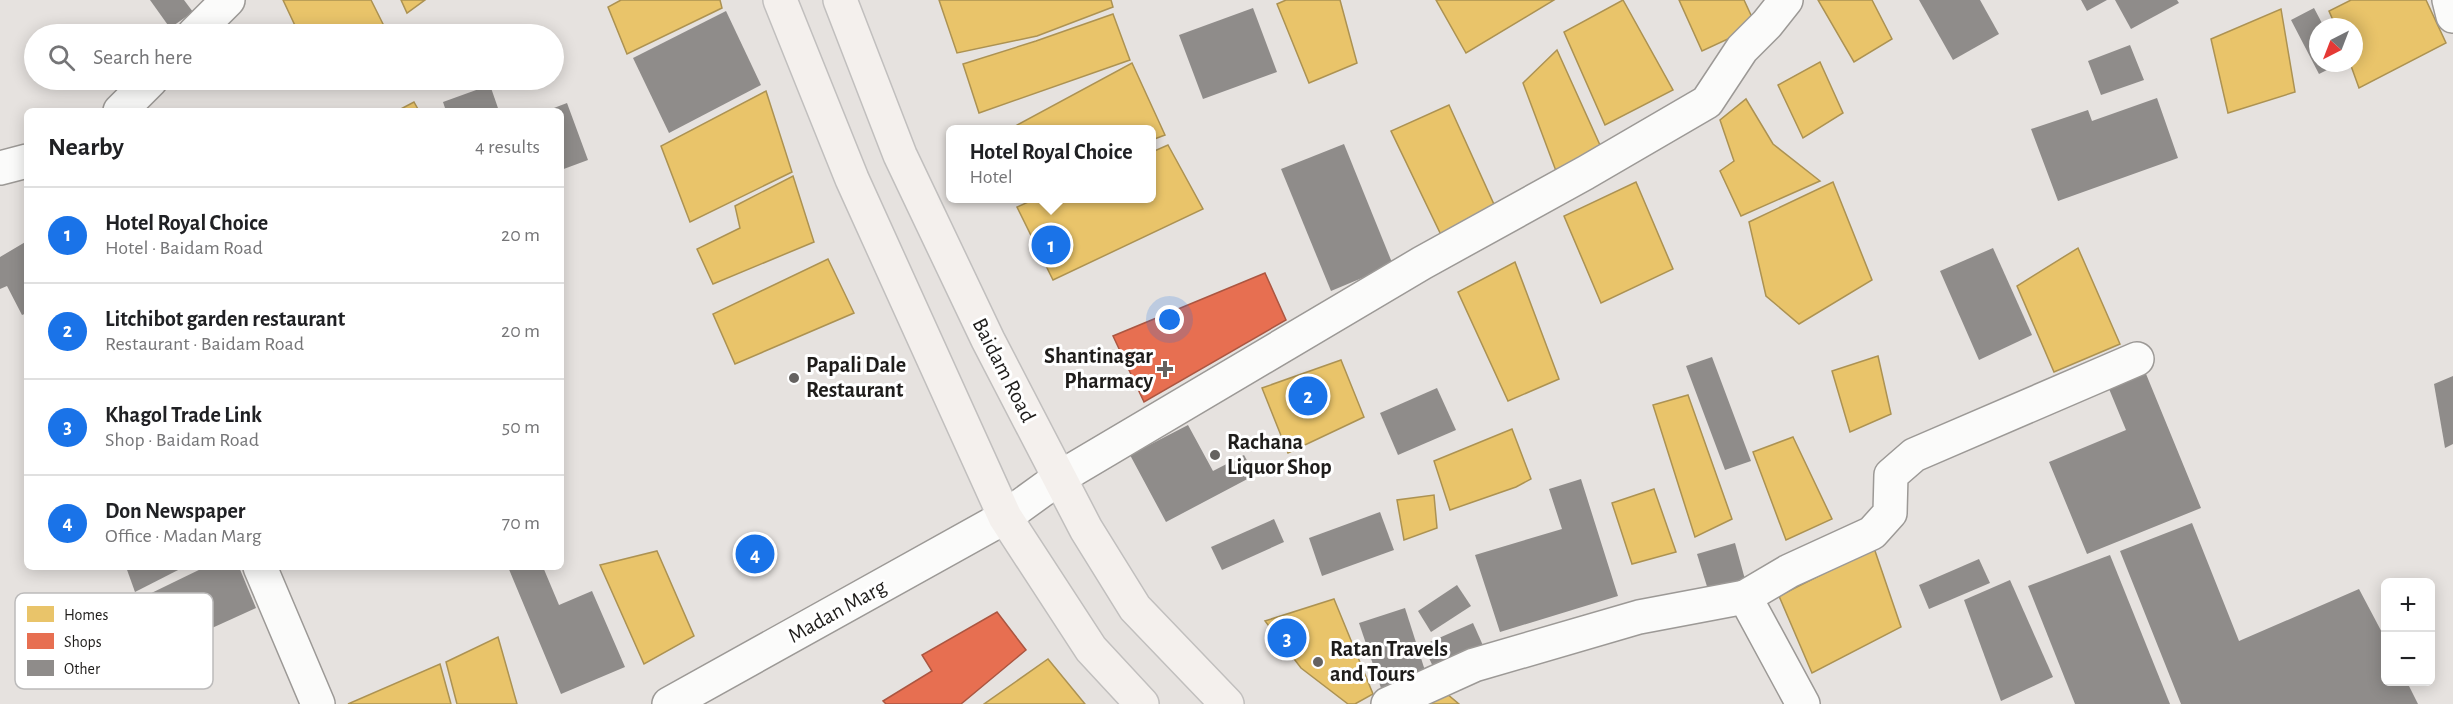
<!DOCTYPE html>
<html lang="en">
<head>
<meta charset="utf-8">
<style>
  :root { --surface:#fff; --page:#f2f2f2; --text:#202124; --muted:#757577; --line:#e0e0e0; --accent:#1a73e8 }
  body { margin:0; font-family:"Alegreya Sans",sans-serif; background:var(--page); color:var(--text) }
  .controls { position:absolute; right:18px; bottom:18px; display:grid; overflow:hidden; border-radius:9px; box-shadow:0 3px 15px #0003 }
  .controls button { width:54px; height:54px; display:grid; place-items:center; padding:0; border:0; border-bottom:2px solid var(--line); background:var(--surface); color:var(--text); font:30px sans-serif }
  .compass { position:absolute; left:2309px; top:18px; width:54px; height:54px; border-radius:50%; background:var(--surface); box-shadow:0 3px 15px #0003; rotate:222deg }
  .you { position:absolute; left:1170px; top:320px; width:21px; height:21px; margin:-15px; border:4px solid #fff; border-radius:50%; background:#1a73e8; box-shadow:0 0 0 9px #1a73e833 }
  .badge { display:grid; place-items:center; width:39px; height:39px; border-radius:50%; background:var(--accent); color:#fff; font-size:20px; font-weight:700 }
  .pin { position:absolute; translate:-50% -50%; border:3px solid #fff; box-shadow:0 2px 6px #0006 }
  .popup { position:absolute; left:946px; top:125px; width:210px; height:78px; box-sizing:border-box; display:grid; place-content:center; border-radius:9px; background:var(--surface); filter:drop-shadow(0 2px 4px #0005); font-size:20px; white-space:nowrap; color:var(--muted) }
  .popup b { font-size:22px; color:var(--text) }
  .popup::after { content:''; position:absolute; left:50%; top:100%; margin-left:-12px; border:12px solid transparent; border-top-color:var(--surface) }
  .list { margin:0; padding:0; list-style:none }
  h2 { display:flex; justify-content:space-between; align-items:center; height:78px; margin:0; padding:0 24px; font-size:26px }
  h2 small { font-size:20px; font-weight:400; color:var(--muted) }
  .list li { display:grid; grid-template-columns:39px 1fr auto; gap:18px; align-items:center; box-sizing:border-box; height:96px; padding:0 24px; border-top:2px solid var(--line) }
  .list b { display:block; font-size:22px; white-space:nowrap }
  .list p { margin:0; font-size:20px; white-space:nowrap; color:var(--muted) }
  .list em { font-size:20px; font-style:normal; color:var(--muted) }
  .icon { flex:none; width:33px; height:33px; fill:none; stroke:currentColor; stroke-width:2; stroke-linecap:round; stroke-linejoin:round }
  .map { position:relative; flex:none; width:2453px; height:704px; overflow:hidden }
  .search { position:absolute; background:var(--surface); box-shadow:0 3px 15px #0003; left:24px; top:24px; width:540px; height:66px; display:flex; align-items:center; gap:15px; box-sizing:border-box; padding:0 21px; border-radius:33px; color:var(--muted); font-size:22px }
  .panel { position:absolute; background:var(--surface); box-shadow:0 3px 15px #0003; left:24px; top:108px; width:540px; height:462px; border-radius:9px }
  .map>svg:first-child { display:block }
  .homes { fill:#e9c46a; stroke:#ac9252; stroke-width:1.5 }
  .shops { fill:#e76f51; stroke:#ab5641; stroke-width:1.5 }
  .building { fill:#8f8c8a }
  .lines { fill:none; stroke-linecap:round; stroke-linejoin:round }
  .street-casing { stroke:#9c9996; stroke-width:36 }
  .primary-casing { stroke:#c1bfbe; stroke-width:36 }
  .street { stroke:#fbfbfa; stroke-width:33 }
  .primary { stroke:#f4f0ed; stroke-width:33 }
  .poi-dot { fill:#656260; stroke:#fff; stroke-width:2 }
  .labels { text-anchor:middle; dominant-baseline:central; stroke-width:6; stroke-linejoin:round; paint-order:stroke }
  .poi-label { font-size:22px; font-weight:bold; fill:#1f1d1b; stroke:#fff; text-anchor:start }
  .street-label { font-size:22px; fill:#1f1d1b; stroke:#fff }
  .key { fill:#fff; stroke:#bcbbbb; stroke-width:1.5 }
  .key-label { font-size:16px; fill:#1f1d1b }
</style>
</head>
<body>
<div class="map">
<svg width="2453" height="704" viewBox="0 0 2453 704">
  <rect width="100%" height="100%" fill="#e6e2df"/>
  <g class="homes">
    <path d="M283,0H371L388,34H299Z"/>
    <path d="M401,0H425L407,13Z"/>
    <path d="M621,0H720L722,8L627,54L608,7Z"/>
    <path d="M939,0H1111L1113,7L1037,36L957,53Z"/>
    <path d="M1286,0H1340L1357,63L1309,83L1277,4Z"/>
    <path d="M1436,0H1554L1466,53Z"/>
    <path d="M1623,0L1673,90L1605,125L1564,32Z"/>
    <path d="M1679,0H1744L1756,26L1702,51Z"/>
    <path d="M1818,0H1872L1892,39L1854,62Z"/>
    <path d="M2351,0H2426L2446,43L2359,88L2350,63H2354V27H2336L2329,11Z"/>
    <path d="M2281,9L2295,92L2228,113L2211,39Z"/>
    <path d="M1113,14L1130,60L979,113L963,64L1036,41Z"/>
    <path d="M1557,50L1604,154L1559,179L1523,83Z"/>
    <path d="M1820,62L1843,113L1803,138L1778,85Z"/>
    <path d="M1132,63L1165,135L1152,140V130H1008Z"/>
    <path d="M766,91L792,172L690,222L661,146Z"/>
    <path d="M1746,99L1773,144L1820,181L1741,216L1720,171L1734,161L1720,120Z"/>
    <path d="M414,102L419,111H397Z"/>
    <path d="M1449,105L1497,211L1443,239L1391,131Z"/>
    <path d="M1168,145L1203,209L1053,280L1017,207L1037,198H1152V152Z"/>
    <path d="M793,176L814,242L713,284L697,249L740,228L735,206Z"/>
    <path d="M1636,182L1673,269L1601,303L1564,216Z"/>
    <path d="M1833,182L1872,280L1799,324L1766,296L1749,222Z"/>
    <path d="M2078,248L2120,344L2054,372L2017,286Z"/>
    <path d="M828,259L854,313L735,364L713,314Z"/>
    <path d="M1515,262L1559,379L1508,401L1458,292Z"/>
    <path d="M1878,356L1891,414L1850,432L1832,371Z"/>
    <path d="M1341,360L1364,417L1288,453L1262,388Z"/>
    <path d="M1688,395L1732,519L1695,537L1653,405Z"/>
    <path d="M1512,429L1531,479L1516,487L1450,510L1434,461Z"/>
    <path d="M1793,437L1832,519L1786,540L1753,452Z"/>
    <path d="M1654,489L1676,552L1632,564L1612,503Z"/>
    <path d="M1434,495L1437,528L1404,540L1397,500Z"/>
    <path d="M1874,548L1901,627L1812,673L1779,596Z"/>
    <path d="M657,551L694,636L644,664L600,565Z"/>
    <path d="M1334,599L1373,694L1355,704H1348L1301,668L1265,621Z"/>
    <path d="M498,637L517,704H457L446,662Z"/>
    <path d="M1048,659L1085,704H984Z"/>
    <path d="M440,664L451,704H348Z"/>
    <path d="M1440,688L1459,704H1424Z"/>
  </g>
  <g class="shops">
    <path d="M1265,273L1286,320L1144,402L1113,336Z"/>
    <path d="M997,612L1026,650L961,704H886L883,701L932,671L922,655Z"/>
  </g>
  <g class="building">
    <path d="M150,0H184L193,12L170,28Z"/>
    <path d="M1919,0H1980L1999,34L1953,60Z"/>
    <path d="M2081,0H2107L2087,11Z"/>
    <path d="M2115,0H2177L2179,3L2131,29Z"/>
    <path d="M1253,8L1277,72L1203,99L1179,35Z"/>
    <path d="M2314,8L2324,27H2318V63H2341L2319,74L2291,20Z"/>
    <path d="M726,11L761,85L669,133L633,58Z"/>
    <path d="M2130,45L2144,80L2101,95L2088,61Z"/>
    <path d="M490,85L499,111H446L443,102Z"/>
    <path d="M2157,98L2178,158L2058,201L2031,129L2088,110L2092,121Z"/>
    <path d="M567,103L588,160L561,170V111H546Z"/>
    <path d="M1344,144L1393,265L1331,291L1281,169Z"/>
    <path d="M27,241V313L22,315L7,286L0,289V257Z"/>
    <path d="M1993,248L2032,335L1979,360L1940,271Z"/>
    <path d="M1712,357L1751,461L1725,470L1686,366Z"/>
    <path d="M2144,369L2201,508L2087,554L2049,462L2126,430L2107,384Z"/>
    <path d="M2453,376V444L2445,448L2434,384Z"/>
    <path d="M1437,388L1456,430L1398,455L1380,413Z"/>
    <path d="M1188,425L1213,471L1244,455L1255,475L1166,522L1130,455Z"/>
    <path d="M1581,479L1618,596L1500,632L1475,555L1562,529L1549,489Z"/>
    <path d="M1380,512L1394,550L1322,576L1309,538Z"/>
    <path d="M1274,519L1284,542L1222,570L1211,547Z"/>
    <path d="M2192,523L2239,641L2359,589L2386,640V682H2407L2418,704H2181L2120,551Z"/>
    <path d="M1735,543L1746,583L1709,593L1697,554Z"/>
    <path d="M2110,555L2170,704H2075L2028,586Z"/>
    <path d="M1979,559L1990,583L1929,609L1919,585Z"/>
    <path d="M126,567H184L135,592Z"/>
    <path d="M205,567H239L256,608L157,653L137,600Z"/>
    <path d="M508,567H543L559,605L592,591L625,667L561,694Z"/>
    <path d="M2010,580L2053,677L2001,701L1964,600Z"/>
    <path d="M1457,585L1471,606L1431,632L1418,611Z"/>
    <path d="M1405,608L1428,680L1383,694L1359,623Z"/>
    <path d="M1473,623L1485,650L1435,671L1423,645Z"/>
  </g>
  <g class="lines">
    <g class="street-casing">
      <g id="street">
        <path d="M2449,0L2453,16"/>
        <path d="M194,34L228,0"/>
        <path d="M120,111L151,80"/>
        <path d="M0,168L27,161"/>
        <path d="M260,567L318,704"/>
        <path d="M1745,597L1789,571L1872,533L1890,513L1891,475L1914,455L2137,359"/>
        <path d="M669,704L1005,517L1059,478L1422,263L1585,173L1707,102L1742,49L1767,24L1786,0"/>
        <path d="M1388,704L1474,665L1639,617L1745,597L1803,704"/>
      </g>
    </g>
    <g class="primary-casing">
      <g id="primary">
        <path d="M780,0L852,179L1005,517L1091,649L1142,704"/>
        <path d="M840,0L900,155L988,340L1086,529L1135,608L1227,704"/>
      </g>
    </g>
    <use href="#street" class="street"/>
    <use href="#primary" class="primary"/>
  </g>
  <g class="poi-dot">
    <path d="M1162 360h6v6h6v6h-6v6h-6v-6h-6v-6h6z"/>
    <circle cx="794" cy="378" r="6"/>
    <circle cx="1215" cy="455" r="6"/>
    <circle cx="1318" cy="662" r="6"/>
  </g>
  <g class="labels">
    <g class="poi-label">
      <text x="1153" y="356" text-anchor="end">Shantinagar<tspan x="1153" dy="25">Pharmacy</tspan></text>
      <text x="806" y="365">Papali Dale<tspan x="806" dy="25">Restaurant</tspan></text>
      <text x="1227" y="442">Rachana<tspan x="1227" dy="25">Liquor Shop</tspan></text>
      <text x="1330" y="649">Ratan Travels<tspan x="1330" dy="25">and Tours</tspan></text>
    </g>
    <g class="street-label">
      <text transform="translate(1004 370) rotate(63)">Baidam Road</text>
      <text transform="translate(837 611) rotate(-29)">Madan Marg</text>
    </g>
  </g>
  <rect x="15" y="593" width="198" height="96" rx="9" class="key"/>
  <rect x="27" y="606" width="27" height="16" fill="#e9c46a"/>
  <rect x="27" y="633" width="27" height="16" fill="#e76f51"/>
  <rect x="27" y="660" width="27" height="16" fill="#8f8c8a"/>
  <g class="key-label">
    <text x="64" y="620">Homes</text>
    <text x="64" y="647">Shops</text>
    <text x="64" y="674">Other</text>
  </g>
</svg>
<div class="controls">
<button>+</button>
<button>−</button>
</div>
<svg class="compass" viewBox="-18 -18 36 36"><path d="M0-13l5 13h-10z" fill="#e53935"/><path d="M0 13l5-13h-10z" fill="#757577"/></svg>
<div class="you"></div>
<div class="pin badge" style="left:1051px;top:245px">1</div>
<div class="popup"><b>Hotel Royal Choice</b>Hotel</div>
<div class="pin badge" style="left:1308px;top:396px">2</div>
<div class="pin badge" style="left:1287px;top:638px">3</div>
<div class="pin badge" style="left:755px;top:554px">4</div>
<div class="search"><svg class="icon" aria-label="search" viewBox="0 0 24 24"><circle cx="10" cy="10" r="6"/><path d="M15 15l6 6"/></svg>Search here</div>
<section class="panel">
<h2>Nearby<small>4 results</small></h2>
<ul class="list">
<li><span class="badge">1</span><div><b>Hotel Royal Choice</b><p>Hotel · Baidam Road</p></div><em>20 m</em></li>
<li><span class="badge">2</span><div><b>Litchibot garden restaurant</b><p>Restaurant · Baidam Road</p></div><em>20 m</em></li>
<li><span class="badge">3</span><div><b>Khagol Trade Link</b><p>Shop · Baidam Road</p></div><em>50 m</em></li>
<li><span class="badge">4</span><div><b>Don Newspaper</b><p>Office · Madan Marg</p></div><em>70 m</em></li>
</ul>
</section>
</div>
</body>
</html>
